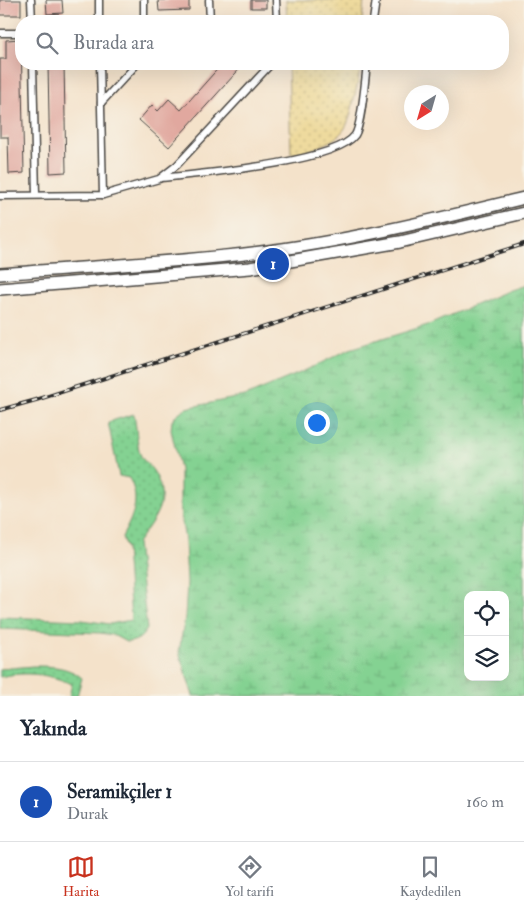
<!DOCTYPE html>
<html lang="tr">
<head>
<meta charset="utf-8">
<style>
  :root { --surface:#fff; --page:#f2f2f3; --text:#1f2937; --muted:#747a83; --line:#e0e1e3; --accent:#c8321e }
  body { margin:0; font-family:"IM FELL Double Pica",serif; background:var(--page); color:var(--text) }
  .controls { position:absolute; right:15px; bottom:15px; display:grid; overflow:hidden; border-radius:10px; box-shadow:0 5px 20px #0002 }
  .controls button { width:45px; height:45px; display:grid; place-items:center; padding:0; border:0; border-bottom:1px solid var(--line); background:var(--surface); color:var(--text); font:25px sans-serif }
  .compass { position:absolute; left:404px; top:85px; width:45px; height:45px; border-radius:50%; background:var(--surface); box-shadow:0 5px 20px #0002; rotate:217deg }
  .you { position:absolute; left:316px; top:422px; width:18px; height:18px; margin:-12px; border:4px solid #fff; border-radius:50%; background:#1a73e8; box-shadow:0 0 0 8px #1a73e833 }
  .badge { display:grid; place-items:center; width:32px; height:32px; border-radius:50%; background:var(--accent); color:#fff; font-size:16px; font-weight:700 }
  .pin { position:absolute; translate:-50% -50%; border:2px solid #fff; box-shadow:0 1px 5px #0006 }
  .list { margin:0; padding:0; list-style:none }
  h2 { display:flex; justify-content:space-between; align-items:center; height:65px; margin:0; padding:0 20px; font-size:21px }
  h2 small { font-size:16px; font-weight:400; color:var(--muted) }
  .list li { display:grid; grid-template-columns:32px 1fr auto; gap:15px; align-items:center; box-sizing:border-box; height:80px; padding:0 20px; border-top:1px solid var(--line) }
  .list b { display:block; font-size:19px; white-space:nowrap }
  .list p { margin:0; font-size:16px; white-space:nowrap; color:var(--muted) }
  .list em { font-size:16px; font-style:normal; color:var(--muted) }
  .icon { flex:none; width:28px; height:28px; fill:none; stroke:currentColor; stroke-width:2; stroke-linecap:round; stroke-linejoin:round }
  .map { position:relative; flex:none; width:524px; height:696px; overflow:hidden }
  .search { position:absolute; background:var(--surface); box-shadow:0 5px 20px #0002; left:15px; right:15px; top:15px; height:55px; display:flex; align-items:center; gap:12px; box-sizing:border-box; padding:0 18px; border-radius:20px; color:var(--muted); font-size:19px }
  .sheet { height:145px; background:var(--surface) }
  nav { display:flex; justify-content:space-around; align-items:center; box-sizing:border-box; height:70px; border-top:1px solid var(--line); background:var(--surface); font-size:14px; color:var(--muted) }
  nav a { display:grid; justify-items:center; gap:2px }
  nav .on { color:var(--accent) }
  .map>svg:first-child { display:block }
  .grass { fill:url(#grass-dots); stroke:#587e5e }
  .wetland { fill:url(#wetland-marsh); stroke:#587e5e; fill-rule:evenodd }
  .sand { fill:url(#sand-dots); stroke:#8c8264 }
  .building { fill:#e1a89f }
  .lines { fill:none; stroke-linecap:round; stroke-linejoin:round }
  .street-casing { stroke:#494643; stroke-width:9 }
  .highway-casing { stroke:#494643; stroke-width:14 }
  .street { stroke:#fff; stroke-width:6 }
  .highway { stroke:#fff; stroke-width:11 }
  .rail-casing { stroke:#2b2b2b; stroke-width:4 }
  .rail { stroke:#f7f3e8; stroke-width:2; stroke-dasharray:5.5; stroke-linecap:butt }
</style>
</head>
<body>
<div class="map">
<svg width="524" height="696" viewBox="0 0 524 696">
  <defs>
    <pattern id="grass-dots" width="8" height="8" patternUnits="userSpaceOnUse" patternTransform="scale(1.25)"><rect width="8" height="8" fill="#84d292"/><path d="M2 2h.1M6 6h.1" fill="none" stroke="#72b47e" stroke-width="1.8" stroke-linecap="round"/></pattern>
    <pattern id="wetland-marsh" width="20" height="14" patternUnits="userSpaceOnUse" patternTransform="scale(1.25)"><rect width="20" height="14" fill="#84d292"/><path d="M1 5h8M5 5V1M11 12h8M15 12V8" fill="none" stroke="#72b47e"/></pattern>
    <pattern id="sand-dots" width="8" height="8" patternUnits="userSpaceOnUse" patternTransform="scale(1.25)"><rect width="8" height="8" fill="#eeda9e"/><path d="M2 2h.1M6 6h.1" fill="none" stroke="#cb8" stroke-width="1.8" stroke-linecap="round"/></pattern>
  </defs>
  <rect width="100%" height="100%" fill="#f7f3e8"/>
  <filter id="ink" filterUnits="userSpaceOnUse"><feTurbulence type="fractalNoise" baseFrequency=".02" numOctaves="2"/><feDisplacementMap in="SourceGraphic" scale="10" xChannelSelector="R" yChannelSelector="G"/><feConvolveMatrix kernelMatrix="1 2 1 2 8 2 1 2 1" color-interpolation-filters="sRGB"/></filter>
  <filter id="wash" filterUnits="userSpaceOnUse"><feTurbulence type="fractalNoise" baseFrequency=".0096" numOctaves="4" result="noise"/><feDisplacementMap in="SourceGraphic" scale="20" xChannelSelector="R" yChannelSelector="G"/><feGaussianBlur stdDeviation="1.12" result="paint"/><feColorMatrix in="noise" values="0 0 0 0 0 0 0 0 0 0 0 0 0 0 0 0 0 1.4 0 .05"/><feComposite in="paint" operator="in"/></filter>
  <g filter="url(#wash)">
    <rect width="100%" height="100%" fill="#f4e2ca"/>
    <g class="grass">
      <path d="M134,414C136,422 137,449 141,456C143,461 152,467 155,474C171,502 153,520 137,543L147,629C142,638 136,642 126,642L113,635L100,633L0,629V617L82,620L110,624L131,620L126,548L122,537C133,516 141,500 129,478L119,476L108,422Z"/>
      <path d="M33,666C50,666 68,666 82,678L77,696H69L72,684C49,674 25,671 0,677V669Z"/>
    </g>
    <path class="wetland" d="M524,285V696H193L179,652L185,617L187,583L185,541L180,510V469L171,430L172,421L177,414L186,408L245,396L300,373L350,349L431,324L509,290ZM468,595H505V677H468Z"/>
    <g class="sand">
      <path d="M286,0H364L362,21H287Z"/>
      <path d="M288,64H360C360,76 357,86 354,98C352,106 351,116 347,124C340,142 309,152 291,154Z"/>
    </g>
    <g id="blocks">
      <g class="building">
        <rect x="0" y="0" width="21" height="15"/>
        <path d="M46,0H62L63,13L47,14Z"/>
        <path d="M158,0H189V10L159,11Z"/>
        <rect x="251" y="0" width="15" height="8"/>
        <path d="M21,39L24,173L9,174L8,137H0V59H6V40Z"/>
        <path d="M48,64H64L66,172L50,173Z"/>
        <path d="M222,64H244L169,147L139,120L152,105L158,111L169,99L181,110Z"/>
      </g>
    </g>
  </g>
  <g filter="url(#ink)">
    <use href="#blocks" fill-opacity="0" stroke="#494643" stroke-width="1"/>
    <g class="lines">
      <g class="street-casing">
        <g id="street">
          <path d="M31,0L32,21"/>
          <path d="M99,0V21"/>
          <path d="M144,0V21"/>
          <path d="M209,0L210,21"/>
          <path d="M276,0L277,21"/>
          <path d="M373,21L376,0"/>
          <path d="M0,33H21"/>
          <path d="M33,64L36,195"/>
          <path d="M100,64L103,195"/>
          <path d="M101,103L137,64"/>
          <path d="M161,178C197,174 335,163 355,135C362,124 365,79 367,64"/>
          <path d="M0,196L103,195L159,179L177,165L271,64"/>
        </g>
      </g>
      <g class="highway-casing">
        <g id="highway">
          <path d="M0,274C84,267 169,263 253,253C345,242 434,220 524,198"/>
          <path d="M0,289L250,268L400,242L524,213"/>
        </g>
      </g>
      <use href="#street" class="street"/>
      <use href="#highway" class="highway"/>
      <g class="rail-casing">
        <path id="rail" d="M0,410L36,400L524,244"/>
      </g>
      <use href="#rail" class="rail"/>
    </g>
  </g>
</svg>
<div class="controls">
<button><svg class="icon" aria-label="locate" viewBox="0 0 24 24"><circle cx="12" cy="12" r="6"/><path d="M12 2v4M12 18v4M2 12h4M18 12h4"/></svg></button>
<button><svg class="icon" aria-label="layers" viewBox="0 0 24 24"><path d="M12 4l9 5-9 5-9-5zM3 14l9 5 9-5"/></svg></button>
</div>
<svg class="compass" viewBox="-18 -18 36 36"><path d="M0-13l5 13h-10z" fill="#e53935"/><path d="M0 13l5-13h-10z" fill="#747a83"/></svg>
<div class="you"></div>
<div class="pin badge" style="left:273px;top:264px;background:#1a4fb4">1</div>
<div class="search"><svg class="icon" aria-label="search" viewBox="0 0 24 24"><circle cx="10" cy="10" r="6"/><path d="M15 15l6 6"/></svg>Burada ara</div>
</div>
<section class="sheet">
<h2>Yakında<small></small></h2>
<ul class="list">
<li><span class="badge" style="background:#1a4fb4">1</span><div><b>Seramikçiler 1</b><p>Durak</p></div><em>160 m</em></li>
</ul>
</section>
<nav>
<a class="on"><svg class="icon" aria-label="map" viewBox="0 0 24 24"><path d="M3 6l6-2 6 2 6-2v14l-6 2-6-2-6 2zM9 4v14M15 6v14"/></svg>Harita</a>
<a><svg class="icon" aria-label="directions" viewBox="0 0 24 24"><path d="M12 3l9 9-9 9-9-9zM9 14v-3h6M13 9l2 2-2 2"/></svg>Yol tarifi</a>
<a><svg class="icon" aria-label="saved" viewBox="0 0 24 24"><path d="M7 4h10v16l-5-4-5 4z"/></svg>Kaydedilen</a>
</nav>
</body>
</html>
